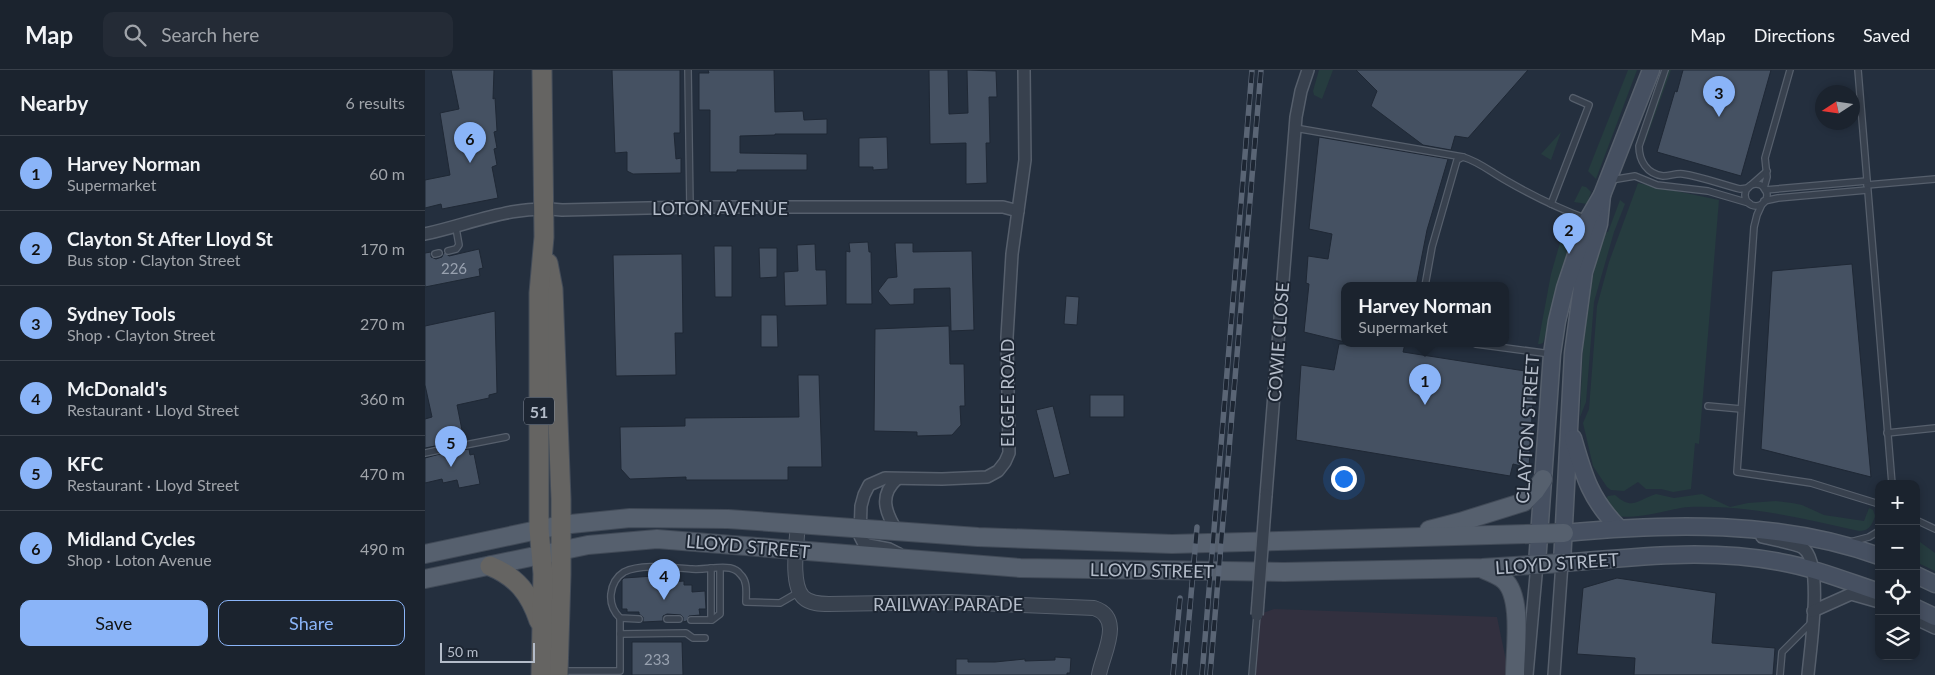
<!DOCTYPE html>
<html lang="en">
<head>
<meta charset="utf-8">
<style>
  :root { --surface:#1b232e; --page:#242b36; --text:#f1f3f6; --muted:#a0a4aa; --line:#39404a; --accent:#8ab4f8 }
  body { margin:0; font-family:Lato,sans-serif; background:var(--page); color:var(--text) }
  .controls { position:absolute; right:15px; bottom:15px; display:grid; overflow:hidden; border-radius:10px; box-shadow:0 2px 8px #0003 }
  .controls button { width:45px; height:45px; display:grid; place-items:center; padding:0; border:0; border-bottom:1px solid var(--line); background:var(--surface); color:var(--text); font:25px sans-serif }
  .compass { position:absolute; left:1390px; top:15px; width:45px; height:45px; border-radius:50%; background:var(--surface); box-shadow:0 2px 8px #0003; rotate:258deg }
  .scale { position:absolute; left:15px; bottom:12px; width:95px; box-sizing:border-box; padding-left:5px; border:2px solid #b4bcc9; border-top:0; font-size:14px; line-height:18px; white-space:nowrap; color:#b4bcc9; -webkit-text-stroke:4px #1d2633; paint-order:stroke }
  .you { position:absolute; left:918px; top:408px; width:18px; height:18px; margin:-12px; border:4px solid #fff; border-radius:50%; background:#1a73e8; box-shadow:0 0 0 8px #1a73e833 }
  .badge { display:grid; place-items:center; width:32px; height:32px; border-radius:50%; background:var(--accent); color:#111; font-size:16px; font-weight:700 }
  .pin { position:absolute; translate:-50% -41px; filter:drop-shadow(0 1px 2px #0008) }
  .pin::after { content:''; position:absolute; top:26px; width:18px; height:15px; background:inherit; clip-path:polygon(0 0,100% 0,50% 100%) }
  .popup { position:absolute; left:916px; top:212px; width:168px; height:65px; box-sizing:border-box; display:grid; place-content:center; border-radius:10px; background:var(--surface); filter:drop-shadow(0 1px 4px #0005); font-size:16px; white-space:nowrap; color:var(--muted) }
  .popup b { font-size:19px; color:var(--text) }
  .popup::after { content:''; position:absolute; left:50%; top:100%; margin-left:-10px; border:10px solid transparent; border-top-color:var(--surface) }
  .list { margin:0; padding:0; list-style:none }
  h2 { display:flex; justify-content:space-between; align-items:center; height:65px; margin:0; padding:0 20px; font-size:21px }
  h2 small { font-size:16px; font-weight:400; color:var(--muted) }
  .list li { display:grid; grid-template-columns:32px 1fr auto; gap:15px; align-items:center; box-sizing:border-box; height:75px; padding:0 20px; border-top:1px solid var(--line) }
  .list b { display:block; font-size:19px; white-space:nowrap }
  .list p { margin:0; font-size:16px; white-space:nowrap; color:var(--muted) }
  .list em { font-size:16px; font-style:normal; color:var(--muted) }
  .actions { display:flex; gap:10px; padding:15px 20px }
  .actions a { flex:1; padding:11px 0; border:1px solid var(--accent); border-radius:10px; text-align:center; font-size:18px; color:var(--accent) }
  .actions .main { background:var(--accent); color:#111 }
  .icon { flex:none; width:28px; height:28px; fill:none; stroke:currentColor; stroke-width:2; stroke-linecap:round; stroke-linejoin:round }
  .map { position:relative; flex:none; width:1510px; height:605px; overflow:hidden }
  header { display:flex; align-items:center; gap:30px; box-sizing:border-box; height:70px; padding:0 25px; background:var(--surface); border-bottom:1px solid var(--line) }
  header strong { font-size:24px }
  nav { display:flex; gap:28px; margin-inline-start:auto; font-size:18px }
  .search { width:350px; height:45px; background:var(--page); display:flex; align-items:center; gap:12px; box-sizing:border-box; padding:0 18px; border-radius:10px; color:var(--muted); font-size:19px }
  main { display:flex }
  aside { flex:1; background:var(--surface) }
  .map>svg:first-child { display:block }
  .medical { fill:#32303f }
  .green { fill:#263c3f }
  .building { fill:#455162; stroke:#1f2835 }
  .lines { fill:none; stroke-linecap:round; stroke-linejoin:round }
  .service-casing { stroke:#565f6c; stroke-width:8 }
  .minor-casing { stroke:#565f6c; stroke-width:14 }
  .tertiary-casing { stroke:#565f6c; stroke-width:16 }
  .secondary-casing { stroke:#565f6c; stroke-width:19 }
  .primary-casing { stroke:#414a57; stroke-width:20 }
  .trunk-casing { stroke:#434c59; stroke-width:21 }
  .service { stroke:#38414e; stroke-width:5.5 }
  .minor { stroke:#38414e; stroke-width:11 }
  .tertiary { stroke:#38414e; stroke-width:14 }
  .secondary { stroke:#465061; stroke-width:16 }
  .primary { stroke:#56606e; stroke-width:18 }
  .trunk { stroke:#656462; stroke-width:19 }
  .rail-casing { stroke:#5a6575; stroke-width:5.5 }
  .rail { stroke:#1d2633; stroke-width:4; stroke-dasharray:11; stroke-linecap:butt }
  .minor-bridge-casing { stroke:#565f6c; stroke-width:14; stroke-linecap:butt }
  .minor-bridge { stroke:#38414e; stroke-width:11 }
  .labels { text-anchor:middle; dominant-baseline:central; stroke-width:4; stroke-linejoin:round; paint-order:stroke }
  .number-label { font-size:15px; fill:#98a1af }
  .shield { fill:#1d2633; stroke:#878f9c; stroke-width:1 }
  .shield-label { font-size:16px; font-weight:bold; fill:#b4bcc9 }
  .street-label { font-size:18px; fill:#b4bcc9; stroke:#1d2633 }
</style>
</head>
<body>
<header>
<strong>Map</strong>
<div class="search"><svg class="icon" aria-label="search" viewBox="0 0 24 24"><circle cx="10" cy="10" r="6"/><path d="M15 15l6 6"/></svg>Search here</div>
<nav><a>Map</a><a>Directions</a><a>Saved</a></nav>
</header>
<main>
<aside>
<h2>Nearby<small>6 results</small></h2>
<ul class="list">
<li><span class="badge">1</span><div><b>Harvey Norman</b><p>Supermarket</p></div><em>60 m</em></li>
<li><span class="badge">2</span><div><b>Clayton St After Lloyd St</b><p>Bus stop · Clayton Street</p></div><em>170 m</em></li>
<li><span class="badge">3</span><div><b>Sydney Tools</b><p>Shop · Clayton Street</p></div><em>270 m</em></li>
<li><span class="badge">4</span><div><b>McDonald's</b><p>Restaurant · Lloyd Street</p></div><em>360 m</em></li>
<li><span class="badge">5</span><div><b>KFC</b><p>Restaurant · Lloyd Street</p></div><em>470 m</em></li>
<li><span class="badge">6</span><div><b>Midland Cycles</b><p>Shop · Loton Avenue</p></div><em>490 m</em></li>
</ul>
<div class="actions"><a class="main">Save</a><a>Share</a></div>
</aside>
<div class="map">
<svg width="1510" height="605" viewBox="0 0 1510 605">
  <rect width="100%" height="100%" fill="#242f3e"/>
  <path class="medical" d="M849,539L1072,547L1084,605H827L832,545Z"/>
  <g class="green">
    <path d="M894,0H908L897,29L889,25L888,21Z"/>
    <path d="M1203,0H1212L1171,109L1163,101Z"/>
    <path d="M1243,0H1246L1220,72L1219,68Z"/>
    <path d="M1136,62L1126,90L1116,84Z"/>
    <path d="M1213,113L1294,130L1274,374L1270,373L1266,419L1248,422L1236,419H1221L1213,412L1199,421L1186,420L1182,417L1168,396L1158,353L1164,339L1172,236L1184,192Z"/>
    <path d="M1157,116L1161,117L1166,122L1162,134L1149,132Z"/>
    <path d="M1195,130L1200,134L1189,162L1169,232L1161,332L1155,347L1158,272L1161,240L1177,163L1183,162Z"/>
    <path d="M1141,152L1149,155L1152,160L1118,273L1115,274H1113L1126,204Z"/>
    <path d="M1231,424L1249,428L1277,424L1305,437L1323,433L1351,431L1367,433L1377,435L1399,445L1439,451L1444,438L1448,440L1450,446C1447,455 1444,461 1434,461C1378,448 1322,435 1264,437C1246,438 1204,453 1189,444C1185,441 1181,436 1178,433L1183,426L1190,425C1208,441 1212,430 1231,424Z"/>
    <path d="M1491,469L1510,483V501L1491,492Z"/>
  </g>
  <g class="building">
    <path d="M26,0H69L68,29L70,28L72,61L69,62L72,78L69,79L72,95L67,97L73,128L17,139L16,134L0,138V110L25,105L15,43L34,39Z"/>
    <path d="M187,0H255V63H249L251,89L256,88V103L208,104L202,101V82L190,83Z"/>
    <path d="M283,0H349L350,42L378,41L379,50L402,49V64H350V65L315,66V83L382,84V100H312V102H285V40H274V3H284Z"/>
    <path d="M504,0H523L524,44L543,43L542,0L571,1L572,27H564L565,73H561L562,113L541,114V73L505,74Z"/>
    <path d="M931,0H1103L1043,68L1030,66L1026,80L998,75L946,36L952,21Z"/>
    <path d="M1258,0H1346L1316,106L1232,82L1250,21L1252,22Z"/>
    <path d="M462,67L463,99L448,100V97H434V68Z"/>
    <path d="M894,67L1023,89L1002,160L991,216H920V272L879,262L884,214L881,213L883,186L903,189L907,164L884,159Z"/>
    <path d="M443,172L444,182H446L447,234H421V181L425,182L424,173Z"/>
    <path d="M470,173H488V182L547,181L549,260L526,261L525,218L489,219V234L465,235L453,221L463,208L472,207Z"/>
    <path d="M390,174L391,200H401L402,235L360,236L359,202L373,201L372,175Z"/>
    <path d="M289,176H307V227H290Z"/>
    <path d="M334,178H352V207L335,208Z"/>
    <path d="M54,179L58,198L54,199L55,206L0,217V183L6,182V187L11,189L17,187L19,182L24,186Z"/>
    <path d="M257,184L258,263H250L251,305L191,306L188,185Z"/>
    <path d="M1427,194L1446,407L1336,379L1347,201Z"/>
    <path d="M641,226L654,227L652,255L639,254Z"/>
    <path d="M70,241L72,323L64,325V328L32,335L39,370L29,373L25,376L28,381L44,379L45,385L49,384L55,414L34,418L32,410L18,413L17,409L0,413V388L15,384L19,380L15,375L0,378V349L7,347L0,315V256Z"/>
    <path d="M336,245H352L353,277H336Z"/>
    <path d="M524,256L525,294H539L540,336H535L536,355L527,365L492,366V362L449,361L450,259Z"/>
    <path d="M914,274H980L978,282L1100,301L1099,311L1109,312L1104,398L1088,394L1085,406L871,370L876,295L909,300Z"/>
    <path d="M373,305H394L397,397H363V410H261V407L205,409L196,399L195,357L260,356V348L374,347Z"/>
    <rect x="665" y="325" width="34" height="22"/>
    <path d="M628,336L645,404L629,408L611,340Z"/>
    <path d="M233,501L245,502V512L259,511V515H267V522L280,521L281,539H274L275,545L264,546L262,551L258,552V547L256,545L242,544L238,546V551L218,552V547L214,544V542H202V539H197V510L199,508L229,506V503H233Z"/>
    <path d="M1192,508L1291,523L1287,573L1350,578L1348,605H1209L1210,588L1152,584L1158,518Z"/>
    <path d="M207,572H257L258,605H207Z"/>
    <path d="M630,587L646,588L645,603H642V605H531V589H543V592H570L600,589V591L630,590Z"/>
  </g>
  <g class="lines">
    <g class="service-casing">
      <g id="service">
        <path d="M263,0L265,137"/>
        <path d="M1240,0L1214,76C1214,91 1222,104 1238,106C1245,106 1251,103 1258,104C1277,107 1296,114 1315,119L1323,118"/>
        <path d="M1433,0L1467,414"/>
        <path d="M870,58L1038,87"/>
        <path d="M1186,110L1210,106L1232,115L1283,121L1324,133"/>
        <circle cx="1331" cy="125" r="11"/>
        <path d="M1442,115L1510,109"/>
        <path d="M1325,116L1342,101"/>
        <path d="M1339,118L1342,107L1340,88L1365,0"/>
        <path d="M1340,120L1442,111"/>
        <path d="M1339,131L1353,128L1442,120"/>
        <path d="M1126,134L1164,35L1148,28"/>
        <path d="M1337,134L1332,145L1329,157L1312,402L1386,413L1454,434"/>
        <path d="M23,181L31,179L34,175L31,158"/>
        <path d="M10,184L14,183"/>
        <path d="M1000,216L1007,177L1032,90L1038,87C1055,92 1067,103 1082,111C1108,126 1135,139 1162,149"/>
        <path d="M1051,274L1126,284"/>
        <path d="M1283,336L1316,339"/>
        <path d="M1462,363L1510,358"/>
        <path d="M30,377L81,367"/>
        <path d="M0,383L14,380"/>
        <path d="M1491,450L1510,459"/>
        <path d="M1425,472L1444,467L1454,461"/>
        <path d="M214,549L195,548C188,541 185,534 186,524C187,515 191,507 199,502C217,493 248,498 267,499C280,500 293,496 305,498C309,499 313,501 315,504C323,511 321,522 321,532L355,533L374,522"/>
        <path d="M242,549H254"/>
        <path d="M266,550H287L295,544V498"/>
        <path d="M286,550V498"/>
        <path d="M195,564L261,563L268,568H280"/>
        <path d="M136,601H195V548"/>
        <path d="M827,605L832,545"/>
        <path d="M1355,605L1357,582L1386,553"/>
      </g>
    </g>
    <g class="minor-casing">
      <g id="minor">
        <path d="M0,164C46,154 89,134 137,140L265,137H578L593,141"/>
        <path d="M472,409C454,425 460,442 472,461"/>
        <path d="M841,425L871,47L876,21L883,0"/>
        <path d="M1337,467C1345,469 1373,474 1378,478C1399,493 1385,580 1383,605"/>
        <path d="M474,484L464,479L443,475L438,472L435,466L436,436L439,425L444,415L460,408L517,409L562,407L573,401L580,392L584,383L582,267L587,184L600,90L599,0"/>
        <path d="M1388,541L1426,524L1454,532"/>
        <path d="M1491,549L1510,558"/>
        <path d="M1102,605L1112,494"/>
        <path d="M1129,605L1137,493"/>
      </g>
    </g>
    <g class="tertiary-casing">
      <path id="tertiary" d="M373,453C372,472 365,513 378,527C385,534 396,534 404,534L524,532L669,538C700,548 677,585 674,605"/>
    </g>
    <g class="secondary-casing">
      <g id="secondary">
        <path d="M1177,125L1174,154L1159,202L1148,283L1137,493C1210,487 1282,478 1355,492C1389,498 1421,511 1454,522"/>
        <path d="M1148,368C1159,406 1165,429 1194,458"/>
        <path d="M1139,463C1242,453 1355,450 1454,486"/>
        <path d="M1112,494L1127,284L1132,251L1140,218L1163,149L1177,125L1226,0"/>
        <path d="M1491,505L1510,514"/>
        <path d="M1491,538L1510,547"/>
      </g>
    </g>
    <g class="primary-casing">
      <g id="primary">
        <path d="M1004,460L1035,452L1099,432L1110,421L1118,409"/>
        <path d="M0,484L136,455L205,448L303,449L553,467L747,474L1139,463"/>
        <path d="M1058,499C1064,502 1073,505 1079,510C1098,527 1090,580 1090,605"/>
        <path d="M0,509L163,475L232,469L595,498L859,502L1057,498L1137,493"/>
      </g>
    </g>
    <g class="trunk-casing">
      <g id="trunk">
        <path d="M123,193L128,219L136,429V505L133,605"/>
        <path d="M65,496C92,507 105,524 114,551"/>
        <path d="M116,605L118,504L114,459V223L119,167L117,0"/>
      </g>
    </g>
    <use href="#service" class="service"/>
    <use href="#minor" class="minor"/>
    <use href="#tertiary" class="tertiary"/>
    <use href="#secondary" class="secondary"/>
    <use href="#primary" class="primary"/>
    <use href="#trunk" class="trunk"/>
    <g class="rail-casing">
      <g id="rail">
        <path d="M748,605L755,528"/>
        <path d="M759,605L772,457"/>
        <path d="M777,605L827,0"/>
        <path d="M785,605L836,0"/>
      </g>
    </g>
    <use href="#rail" class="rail"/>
    <g class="minor-bridge-casing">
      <path id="minor-bridge" d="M832,545L841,425"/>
    </g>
    <use href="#minor-bridge" class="minor-bridge"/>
  </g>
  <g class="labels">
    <g class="number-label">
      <text x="29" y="198">226</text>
      <text x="232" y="589">233</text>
    </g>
    <rect class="shield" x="99" y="327.5" width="30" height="27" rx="4"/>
    <g class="shield-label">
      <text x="114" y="341">51</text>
    </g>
    <g class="street-label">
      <text x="295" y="138">LOTON AVENUE</text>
      <text transform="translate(853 272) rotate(-86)">COWIE CLOSE</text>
      <text transform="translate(582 323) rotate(-90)">ELGEE ROAD</text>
      <text transform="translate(1102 359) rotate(-86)">CLAYTON STREET</text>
      <text transform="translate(323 476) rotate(5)">LLOYD STREET</text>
      <text transform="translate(1132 493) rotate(-4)">LLOYD STREET</text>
      <text transform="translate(727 500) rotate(1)">LLOYD STREET</text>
      <text x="523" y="534">RAILWAY PARADE</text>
    </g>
  </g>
</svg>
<div class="controls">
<button>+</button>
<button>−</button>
<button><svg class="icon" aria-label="locate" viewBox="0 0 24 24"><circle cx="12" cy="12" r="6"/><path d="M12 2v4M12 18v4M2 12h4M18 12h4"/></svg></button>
<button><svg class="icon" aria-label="layers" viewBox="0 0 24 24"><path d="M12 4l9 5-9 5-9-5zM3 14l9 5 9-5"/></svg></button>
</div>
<svg class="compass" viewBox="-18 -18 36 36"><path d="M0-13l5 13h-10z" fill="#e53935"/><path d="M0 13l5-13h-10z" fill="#a0a4aa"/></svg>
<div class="scale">50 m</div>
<div class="you"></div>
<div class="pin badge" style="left:1000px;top:335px">1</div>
<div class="popup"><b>Harvey Norman</b>Supermarket</div>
<div class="pin badge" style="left:1144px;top:184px">2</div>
<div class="pin badge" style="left:1294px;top:47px">3</div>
<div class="pin badge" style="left:239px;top:530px">4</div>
<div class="pin badge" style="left:26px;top:397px">5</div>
<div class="pin badge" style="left:45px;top:93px">6</div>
</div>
</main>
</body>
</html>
